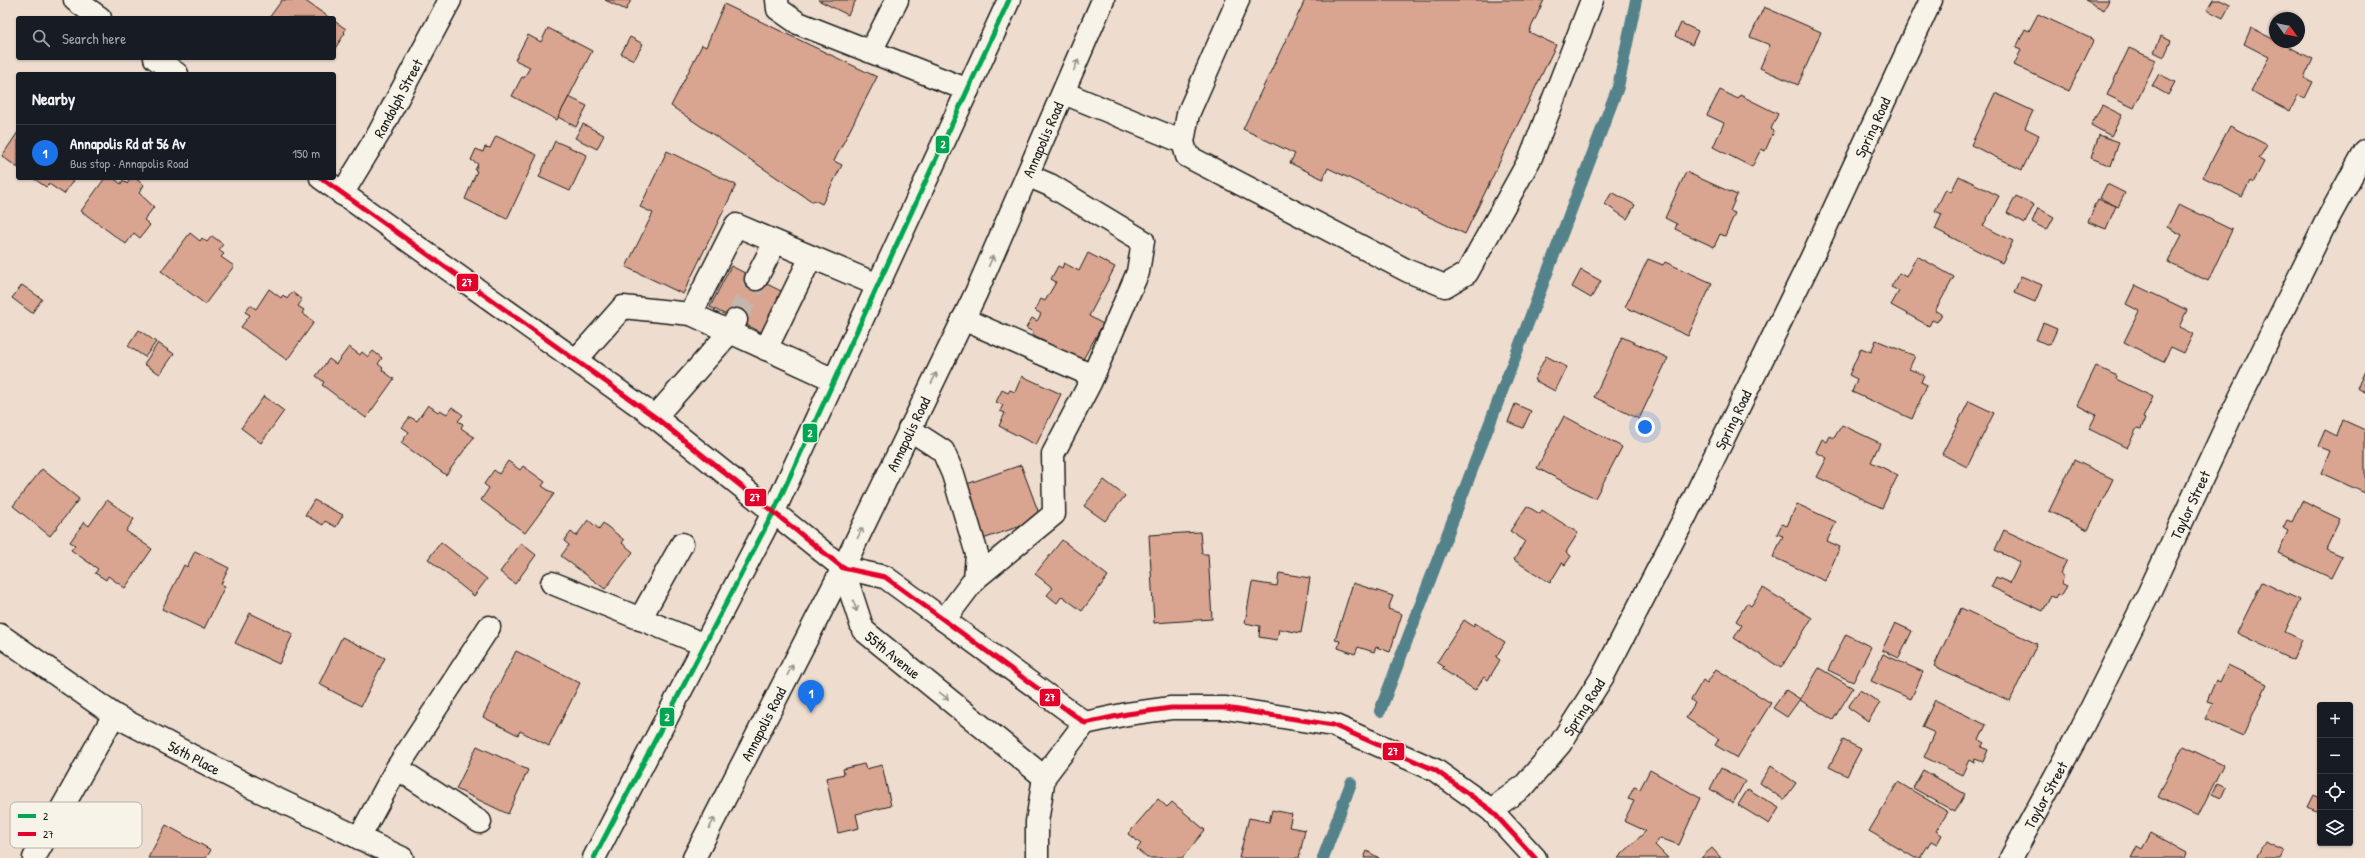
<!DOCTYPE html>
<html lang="en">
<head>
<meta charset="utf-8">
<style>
  :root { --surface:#171b24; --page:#242831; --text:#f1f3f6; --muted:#9ea1a6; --line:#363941; --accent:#1a73e8 }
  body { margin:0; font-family:"Patrick Hand",sans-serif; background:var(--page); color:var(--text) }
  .controls { position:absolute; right:12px; bottom:12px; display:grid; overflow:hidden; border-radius:4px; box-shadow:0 1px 3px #0004 }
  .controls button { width:36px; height:36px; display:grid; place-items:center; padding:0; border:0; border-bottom:1px solid var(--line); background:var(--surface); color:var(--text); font:20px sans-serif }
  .compass { position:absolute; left:2269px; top:12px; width:36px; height:36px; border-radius:50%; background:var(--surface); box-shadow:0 1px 3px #0004; rotate:123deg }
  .you { position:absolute; left:1645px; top:427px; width:14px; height:14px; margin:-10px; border:3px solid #fff; border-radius:50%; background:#1a73e8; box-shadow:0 0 0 6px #1a73e833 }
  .badge { display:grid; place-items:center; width:26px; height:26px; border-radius:50%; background:var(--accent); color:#fff; font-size:13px; font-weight:700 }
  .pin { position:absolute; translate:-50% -33px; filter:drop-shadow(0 1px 2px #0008) }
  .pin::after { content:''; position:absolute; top:21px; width:14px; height:12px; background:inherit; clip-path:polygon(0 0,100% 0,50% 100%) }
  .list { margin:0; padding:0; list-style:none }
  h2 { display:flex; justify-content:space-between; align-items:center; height:52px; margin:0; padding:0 16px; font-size:17px }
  h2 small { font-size:13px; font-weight:400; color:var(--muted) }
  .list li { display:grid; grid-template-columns:26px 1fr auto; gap:12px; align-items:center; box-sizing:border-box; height:56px; padding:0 16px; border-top:1px solid var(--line) }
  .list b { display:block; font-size:15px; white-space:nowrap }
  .list p { margin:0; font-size:13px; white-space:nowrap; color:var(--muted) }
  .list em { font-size:13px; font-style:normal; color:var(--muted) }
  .icon { flex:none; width:22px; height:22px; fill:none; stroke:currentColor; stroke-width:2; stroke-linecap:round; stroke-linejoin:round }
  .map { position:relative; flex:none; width:2365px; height:858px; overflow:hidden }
  .search { position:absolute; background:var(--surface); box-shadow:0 1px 3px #0004; left:16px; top:16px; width:320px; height:44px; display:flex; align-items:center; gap:10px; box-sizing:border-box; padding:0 14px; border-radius:4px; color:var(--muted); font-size:15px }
  .panel { position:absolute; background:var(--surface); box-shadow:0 1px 3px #0004; left:16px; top:72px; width:320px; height:108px; border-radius:4px }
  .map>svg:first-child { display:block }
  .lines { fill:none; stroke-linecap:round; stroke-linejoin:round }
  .stream { stroke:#53828a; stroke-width:12 }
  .building { fill:#daa590; stroke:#1c1c1c }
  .minor-tunnel { stroke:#c4b6aa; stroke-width:22; stroke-dasharray:22 11; stroke-linecap:butt }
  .minor-casing { stroke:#1c1c1c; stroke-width:25 }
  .major-casing { stroke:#1c1c1c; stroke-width:25 }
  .minor { stroke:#f7f3e8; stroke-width:22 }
  .major { stroke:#f7f3e8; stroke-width:22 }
  .bus-1-casing { stroke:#f7f3e8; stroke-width:8 }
  .bus-2-casing { stroke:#f7f3e8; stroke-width:8 }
  .bus-1 { stroke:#00a651; stroke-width:5 }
  .bus-2 { stroke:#e4002b; stroke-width:5 }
  .oneway { stroke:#94928c }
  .labels { text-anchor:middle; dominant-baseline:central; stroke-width:4; stroke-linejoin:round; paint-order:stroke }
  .street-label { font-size:15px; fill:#1c1c1c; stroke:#f7f3e8 }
  .key { fill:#f7f3e8; stroke:#b5b2ab; stroke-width:1 }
  .key-label { font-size:11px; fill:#1c1c1c }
  .line-badge { stroke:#f7f3e8; stroke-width:1.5 }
  .badge-label { font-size:11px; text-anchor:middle; font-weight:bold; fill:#fff }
</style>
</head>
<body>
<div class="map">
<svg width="2365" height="858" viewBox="0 0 2365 858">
  <rect width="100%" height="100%" fill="#eedcce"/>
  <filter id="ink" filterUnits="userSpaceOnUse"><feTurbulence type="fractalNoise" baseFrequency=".025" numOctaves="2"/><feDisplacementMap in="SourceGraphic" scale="8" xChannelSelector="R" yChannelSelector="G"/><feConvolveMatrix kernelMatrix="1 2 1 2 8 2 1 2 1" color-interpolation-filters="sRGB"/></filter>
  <g filter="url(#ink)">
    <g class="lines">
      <g class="stream">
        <path d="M1380,711L1618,87L1636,0"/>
        <path d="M1323,858L1351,783"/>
      </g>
    </g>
    <g class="building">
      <path d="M282,0H304L330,18H269Z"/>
      <path d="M605,0H631L626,10Z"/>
      <path d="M818,0H856L848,15Z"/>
      <path d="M1305,0H1544L1529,32L1556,45L1465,234L1328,168L1323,179L1290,163L1295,154L1243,129Z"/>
      <path d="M2085,0H2109L2104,10Z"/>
      <path d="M2213,0H2220L2230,5L2223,18L2207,10Z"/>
      <path d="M724,4L877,77L834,161L842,165L822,204L814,200L813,202L671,106L702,45L706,47Z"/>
      <path d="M1764,7L1821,32L1798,85L1760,68L1770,45L1750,37Z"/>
      <path d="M2038,14L2094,40L2069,91L2014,65L2021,50L2016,48L2025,29L2029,31Z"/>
      <path d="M334,21L346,29L344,32L345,33L334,50Z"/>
      <path d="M1681,23L1698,31L1692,45L1675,36Z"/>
      <path d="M548,28L592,51L557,120L512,96L522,77L524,78L530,67L515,60L528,35L541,42Z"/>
      <path d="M2251,28L2313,59L2304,78L2313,82L2305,98L2298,95L2290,111L2251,91L2269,57L2244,44Z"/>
      <path d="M2161,36L2171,41L2164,57L2154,52Z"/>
      <path d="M630,37L643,44L634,60L621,54Z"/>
      <path d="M2129,48L2156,60L2134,108L2107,95Z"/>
      <path d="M2159,74L2175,82L2168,95L2152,86Z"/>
      <path d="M1720,90L1738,99L1740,95L1778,114L1771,129L1774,131L1765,151L1761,149L1752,167L1713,147L1724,123L1707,115Z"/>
      <path d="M1995,93L2033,111L2025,128L2039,135L2022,170L1971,145Z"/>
      <path d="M569,97L587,106L576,127L558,117Z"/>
      <path d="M2102,105L2122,115L2111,136L2091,125Z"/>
      <path d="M583,124L604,135L597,149L575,138Z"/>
      <path d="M2230,126L2267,145L2259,159L2264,162L2253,183L2250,181L2242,197L2203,177Z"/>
      <path d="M18,132V168L2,156Z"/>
      <path d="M2099,135L2119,142L2111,166L2091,158Z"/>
      <path d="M496,136L537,155L507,219L465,199L477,171L475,170L478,164L471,160L476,149L483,152L485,147L490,148Z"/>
      <path d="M555,141L587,155L570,191L539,177Z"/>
      <path d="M667,151L736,185L683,294L626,267L653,213L640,207Z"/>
      <path d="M1686,172L1737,195L1730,211L1735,213L1725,236L1720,234L1714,247L1675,229L1677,224L1665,218Z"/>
      <path d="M1959,176L1999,196L1983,226L2013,241L2002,263L1935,229L1942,214L1935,211L1946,189L1951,192Z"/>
      <path d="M33,178H75L64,194L49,184L46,187Z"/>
      <path d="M105,178H113L121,184L123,180L127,184L131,178H135L144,185L139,193L154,207L144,220L150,225L140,238L134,233L126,244L81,211Z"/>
      <path d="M2107,184L2125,193L2118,207L2100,198Z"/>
      <path d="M1612,192L1635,205L1627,219L1605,204Z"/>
      <path d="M2016,196L2034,205L2025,223L2007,213Z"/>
      <path d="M2098,199L2116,206L2106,229L2088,222Z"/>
      <path d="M2179,204L2232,230L2208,281L2168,262L2182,235L2167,227Z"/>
      <path d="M2038,208L2054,217L2047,230L2032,222Z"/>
      <path d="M190,233L200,241L202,238L207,242L212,236L223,244L219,250L224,254L221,257L234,266L205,304L161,271Z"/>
      <path d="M1088,253L1115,267L1089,316L1103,324L1082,361L1032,335L1033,332L1026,328L1032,318L1037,321L1041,314L1035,310L1041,299L1045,301L1056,282L1051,279L1058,266L1062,268L1064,263L1079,271Z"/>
      <path d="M1917,256L1954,277L1935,311L1942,314L1937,322L1932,320L1929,326L1891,305L1899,291L1891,287L1899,273L1906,277Z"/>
      <path d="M1648,259L1663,265L1665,262L1712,283L1688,336L1625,307Z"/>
      <path d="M731,266L783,292L763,333L710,307Z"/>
      <path d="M1581,270L1601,281L1591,298L1572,287Z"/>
      <path d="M2021,276L2042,285L2035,302L2014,293Z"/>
      <path d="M22,285L42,299L32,313L12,298Z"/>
      <path d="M2135,285L2187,310L2179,327L2193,334L2184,353L2171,347L2163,362L2124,342L2139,311L2126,304Z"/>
      <path d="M269,289L281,298L283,295L287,299L292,292L302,300L298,306L304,310L302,313L314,322L287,360L241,327L250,315L245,312L250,305L256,309Z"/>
      <path d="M2043,323L2057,329L2050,345L2036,340Z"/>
      <path d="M139,330L156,342L145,357L128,346Z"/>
      <path d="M1622,337L1668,358L1639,419L1594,397Z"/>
      <path d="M1876,340L1915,356L1909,369L1924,375L1921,382L1927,385L1912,419L1852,392L1857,379L1849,375L1861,348L1871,352Z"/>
      <path d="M158,343L174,354L160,374L144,364Z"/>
      <path d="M349,347L360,355L362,352L368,357L373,351L382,358L378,364L383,368L382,370L394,379L366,418L322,385L324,382L316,376L329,359L336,364Z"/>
      <path d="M1546,356L1567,367L1555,391L1534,380Z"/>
      <path d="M2096,366L2117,376L2116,379L2153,397L2143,418L2145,419L2141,429L2137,428L2127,448L2089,429L2096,415L2077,405Z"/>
      <path d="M2365,371V392L2357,388Z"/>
      <path d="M1022,376L1061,394L1036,445L999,426L1005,413L1000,411L1003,405L996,402L1002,390L1008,393L1010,390L1015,392Z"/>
      <path d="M264,396L284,411L261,443L241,428Z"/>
      <path d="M1969,401L1994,413L1967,467L1942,454Z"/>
      <path d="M1515,404L1531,411L1523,428L1508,422Z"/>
      <path d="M428,405L438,412L440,410L447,414L452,407L463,415L458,421L463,424L461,428L474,437L446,475L401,443L409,432L402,427L410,417L417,421Z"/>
      <path d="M1564,416L1622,447L1595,498L1537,468Z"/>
      <path d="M2343,420L2365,430V493L2321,473L2330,451L2318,446L2325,430L2337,436Z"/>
      <path d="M1842,425L1880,443L1871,462L1898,475L1882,508L1817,477L1827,458L1816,452L1822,439L1827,442L1830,436L1834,438Z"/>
      <path d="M2074,460L2113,479L2088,530L2049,511Z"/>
      <path d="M508,461L520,470L523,466L545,482L542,486L554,494L525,533L481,500L489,488L484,484L494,470L499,474Z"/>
      <path d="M1021,465L1041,519L980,540L961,486Z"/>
      <path d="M42,469L79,499L50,536L13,506Z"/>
      <path d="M1104,480L1125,496L1105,521L1084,506Z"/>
      <path d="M107,500L134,519L126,531L152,549L125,588L108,576L106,580L95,573L98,569L71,550L75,545L70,542L84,522L89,526Z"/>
      <path d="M314,500L343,515L336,527L325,521L323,525L305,515Z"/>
      <path d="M2302,501L2340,519L2326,549L2342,556L2331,578L2278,553L2288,531L2283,528L2287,520L2292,522Z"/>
      <path d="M1797,504L1836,522L1827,541L1840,547L1825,581L1773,557L1783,536L1777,534L1782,524L1787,526Z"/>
      <path d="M1527,506L1540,514L1542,510L1578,533L1566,552L1571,556L1565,565L1562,563L1550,583L1514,560L1525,541L1510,531Z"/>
      <path d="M588,520L599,529L603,523L624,540L622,543L633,552L605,589L561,556L569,545L564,541L571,532L576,536Z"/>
      <path d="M2004,530L2067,560L2060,574L2064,577L2061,583L2067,586L2061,596L2058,594L2056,598L2051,596L2043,611L1991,587L1996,577L2010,583L2020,562L1995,550Z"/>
      <path d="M1200,532L1202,554H1208L1212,619L1154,623L1149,535Z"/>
      <path d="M1062,540L1108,576L1082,611L1062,596L1057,603L1047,595L1053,588L1035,574Z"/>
      <path d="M441,542L487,579L474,596L428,559Z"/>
      <path d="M521,543L536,555L515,584L500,572Z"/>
      <path d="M195,551L229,568L221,584L225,586L204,629L162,609L184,565L187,567Z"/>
      <path d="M1279,573L1310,578L1301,633L1279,629L1277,640L1259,637L1260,626L1245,623L1252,582L1277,586Z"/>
      <path d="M2262,582L2300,600L2285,632L2302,640L2293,660L2237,633Z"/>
      <path d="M1353,583L1393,596L1388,609L1402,614L1390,652L1376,647L1374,652L1358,647L1355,654L1338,648L1340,641L1335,640Z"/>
      <path d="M1763,588L1812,618L1781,668L1734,638L1742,625L1736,621L1747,603L1751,606Z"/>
      <path d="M1961,608L2037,644L2010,701L1934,666Z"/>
      <path d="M250,613L293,634L279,664L235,643Z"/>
      <path d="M1464,620L1473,626L1475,623L1505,642L1496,657L1500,660L1488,680L1484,677L1475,690L1442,669L1444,667L1437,662Z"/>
      <path d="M1895,623L1912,631L1899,658L1882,650Z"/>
      <path d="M1846,634L1871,647L1853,682L1828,670Z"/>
      <path d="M342,637L385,658L361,706L319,684Z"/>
      <path d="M516,651L580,683L549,746L520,731L518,735L483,717Z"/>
      <path d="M1883,654L1923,672L1911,699L1871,681Z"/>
      <path d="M2228,665L2267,684L2243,736L2205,719L2213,703L2207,701L2216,680L2220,682Z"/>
      <path d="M1819,668L1853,688L1833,720L1800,700Z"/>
      <path d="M1716,669L1771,703L1737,758L1715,745L1719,739L1686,718L1695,703L1691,700L1703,680L1707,683Z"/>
      <path d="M1786,690L1800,699L1787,717L1773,708Z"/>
      <path d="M1860,690L1880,703L1868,721L1848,707Z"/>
      <path d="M1935,700L1986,725L1979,740L1984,743L1981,747L1988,750L1983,762L1975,759L1974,763L1969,760L1962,775L1924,757L1935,733L1922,727Z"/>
      <path d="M1843,740L1861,749L1847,776L1829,767Z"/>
      <path d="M477,746L528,770L508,814L456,789Z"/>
      <path d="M2183,746L2223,765L2198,816L2158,797Z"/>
      <path d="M864,764L866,769L882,765L891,806L856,814L859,828L838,833L826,778L844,774L843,769Z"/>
      <path d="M1771,766L1796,783L1784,800L1760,783Z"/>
      <path d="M1721,768L1745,781L1733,803L1710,789Z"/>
      <path d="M1650,770L1700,798L1679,845L1660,838L1655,845L1668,858H1618L1646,831L1624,821L1634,801L1628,799L1634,787L1640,789Z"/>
      <path d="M1923,770L1965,794L1955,812L1913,788Z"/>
      <path d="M1898,782L1948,812L1936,831L1942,835L1937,844L1931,841L1920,858H1915L1869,831Z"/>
      <path d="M2217,783L2226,787L2221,798L2212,794Z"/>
      <path d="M1748,789L1779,808L1769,824L1738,805Z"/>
      <path d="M2314,795L2320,798V813L2308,807Z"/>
      <path d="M1158,799L1167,807L1172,802L1205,830L1182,858H1147L1137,849L1141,844L1128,834Z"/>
      <path d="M1272,810L1292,814L1289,827L1305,830L1299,858H1239L1249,818L1269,822Z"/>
      <path d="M166,825L211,850L206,858H148Z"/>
      <path d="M2151,833L2187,853L2185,858H2131L2137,846L2142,849Z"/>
      <path d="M2265,841L2284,850L2280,858H2256Z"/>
      <path d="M1712,848L1721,858H1701Z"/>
      <path d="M1367,851L1379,858H1364Z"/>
    </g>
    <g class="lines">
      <path class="minor-tunnel" d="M736,320L756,279"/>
      <g class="minor-casing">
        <g id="minor">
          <path d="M75,0L100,18"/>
          <path d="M777,0L778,9L798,23L968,90"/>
          <path d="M1238,0L1188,114L1183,142L1187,156L1408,271L1445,286L1467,273L1531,157L1592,0"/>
          <path d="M871,51L897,0"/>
          <path d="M155,58L177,74"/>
          <path d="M1064,93L1183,142"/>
          <path d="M321,178L655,417L843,568L885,577L1085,723L1127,714L1171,708H1226L1333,725L1435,770L1491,810L1535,858"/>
          <path id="s1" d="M342,194L379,133L450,0"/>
          <path d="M756,279L775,242"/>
          <path d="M963,319L1093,376"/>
          <path d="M736,320L730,332L834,380"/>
          <path d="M766,349L811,257"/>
          <path d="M576,360L623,307L691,314L736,225L878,285"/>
          <path d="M655,417L730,332L691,314"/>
          <path d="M909,429L943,451L953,474L977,554L975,579L944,620"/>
          <path id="s2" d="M843,568L863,630L1044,777"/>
          <path d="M975,579L1054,514L1053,454L1090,383L1138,272L1143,241L1050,185L1029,176"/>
          <path d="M552,583L705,645"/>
          <path d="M640,619L682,544"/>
          <path id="s3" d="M0,635L114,715L251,787L402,858"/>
          <path d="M397,768L489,627"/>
          <path id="s4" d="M1491,810L1524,786L1560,744L1603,676L1686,515L1811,259L1931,0"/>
          <path d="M359,838L397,768L480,822"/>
          <path d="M34,858L114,715"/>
          <path d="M1037,858V822L1044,777L1085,723"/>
          <path id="s5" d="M2011,858L2082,727L2146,599L2230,418L2325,224L2365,151"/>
        </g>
      </g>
      <g class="major-casing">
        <g id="major">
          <path d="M594,858L774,511L1009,0"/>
          <path id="s6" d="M694,858L843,568L976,293L1103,0"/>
        </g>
      </g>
      <use href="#minor" class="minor"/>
      <use href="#major" class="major"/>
      <g class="bus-1-casing">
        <path id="bus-1" d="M594,858L774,511L1009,0"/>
      </g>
      <g class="bus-2-casing">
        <path id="bus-2" d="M321,178L655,417L843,568L885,577L1085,723L1127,714L1171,708H1226L1333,725L1435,770L1491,810L1535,858"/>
      </g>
      <use href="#bus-1" class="bus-1"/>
      <use href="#bus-2" class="bus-2"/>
    </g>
    <defs><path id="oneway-shaft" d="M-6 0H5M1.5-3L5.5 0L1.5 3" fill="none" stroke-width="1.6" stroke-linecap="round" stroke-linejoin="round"/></defs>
    <g class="oneway">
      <use href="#oneway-shaft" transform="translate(1076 65) rotate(-67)"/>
      <use href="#oneway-shaft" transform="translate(991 261) rotate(-66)"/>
      <use href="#oneway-shaft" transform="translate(934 378) rotate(-64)"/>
      <use href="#oneway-shaft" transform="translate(860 533) rotate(-65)"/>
      <use href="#oneway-shaft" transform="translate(855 606) rotate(72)"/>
      <use href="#oneway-shaft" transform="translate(790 670) rotate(-62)"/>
      <use href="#oneway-shaft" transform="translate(944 696) rotate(39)"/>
      <use href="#oneway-shaft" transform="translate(712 823) rotate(-63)"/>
    </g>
  </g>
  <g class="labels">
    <g class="street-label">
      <text stroke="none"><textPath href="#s1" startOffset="111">Randolph Street</textPath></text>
      <text stroke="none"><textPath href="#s4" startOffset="788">Spring Road</textPath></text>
      <text stroke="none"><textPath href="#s6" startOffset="799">Annapolis Road</textPath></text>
      <text stroke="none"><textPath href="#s4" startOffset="464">Spring Road</textPath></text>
      <text stroke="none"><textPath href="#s6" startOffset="475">Annapolis Road</textPath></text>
      <text stroke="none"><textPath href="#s5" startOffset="396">Taylor Street</textPath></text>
      <text stroke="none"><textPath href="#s2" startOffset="104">55th Avenue</textPath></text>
      <text stroke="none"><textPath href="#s4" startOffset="140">Spring Road</textPath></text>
      <text stroke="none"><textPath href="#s6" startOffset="151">Annapolis Road</textPath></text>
      <text stroke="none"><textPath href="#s3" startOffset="230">56th Place</textPath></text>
      <text stroke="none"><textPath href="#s5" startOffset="72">Taylor Street</textPath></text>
    </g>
  </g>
  <rect x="10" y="802" width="132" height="46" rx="6" class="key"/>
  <rect x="18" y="814" width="18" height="4" fill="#00a651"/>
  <rect x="18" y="832" width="18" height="4" fill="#e4002b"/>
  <g class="key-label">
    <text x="43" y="820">2</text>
    <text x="43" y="838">27</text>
  </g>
  <g class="line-badge">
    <rect x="935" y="135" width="15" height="19" rx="4" fill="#00a651"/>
    <rect x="456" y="273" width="23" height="19" rx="4" fill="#e4002b"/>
    <rect x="802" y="423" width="16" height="20" rx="4" fill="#00a651"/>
    <rect x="744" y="488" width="23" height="19" rx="4" fill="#e4002b"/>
    <rect x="1039" y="688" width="22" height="19" rx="4" fill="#e4002b"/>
    <rect x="659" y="707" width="16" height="20" rx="4" fill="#00a651"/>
    <rect x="1382" y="742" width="23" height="19" rx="4" fill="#e4002b"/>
  </g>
  <g class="badge-label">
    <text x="943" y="148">2</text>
    <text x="467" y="286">27</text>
    <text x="810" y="437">2</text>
    <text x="755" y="501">27</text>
    <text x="1050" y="701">27</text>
    <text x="667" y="721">2</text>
    <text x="1393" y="755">27</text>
  </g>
</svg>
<div class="controls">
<button>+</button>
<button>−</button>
<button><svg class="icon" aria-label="locate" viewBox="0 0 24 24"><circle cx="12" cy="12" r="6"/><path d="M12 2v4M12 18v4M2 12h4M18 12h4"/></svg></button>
<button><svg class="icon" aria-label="layers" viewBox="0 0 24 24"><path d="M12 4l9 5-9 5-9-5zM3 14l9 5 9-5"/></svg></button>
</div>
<svg class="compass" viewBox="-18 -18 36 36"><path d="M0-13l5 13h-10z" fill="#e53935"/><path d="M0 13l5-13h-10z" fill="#9ea1a6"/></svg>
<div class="you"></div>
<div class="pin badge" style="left:811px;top:713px">1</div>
<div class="search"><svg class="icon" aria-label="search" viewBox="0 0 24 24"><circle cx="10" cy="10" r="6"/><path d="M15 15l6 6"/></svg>Search here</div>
<section class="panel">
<h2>Nearby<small></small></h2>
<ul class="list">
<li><span class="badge">1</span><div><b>Annapolis Rd at 56 Av</b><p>Bus stop · Annapolis Road</p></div><em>150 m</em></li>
</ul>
</section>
</div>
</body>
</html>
